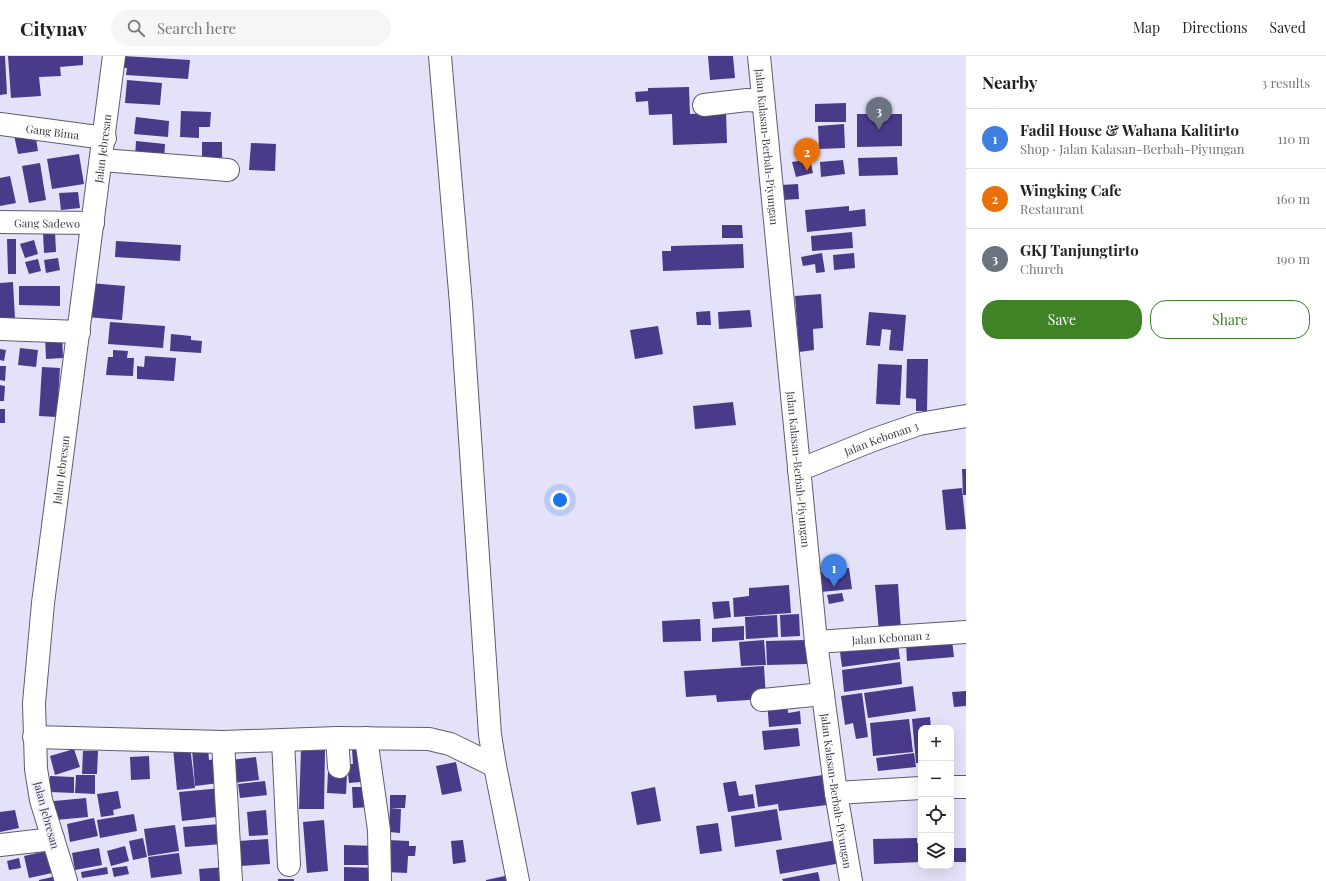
<!DOCTYPE html>
<html lang="en">
<head>
<meta charset="utf-8">
<style>
  :root { --surface:#fff; --page:#f6f6f6; --text:#222; --muted:#767676; --line:#e0e0e0; --accent:#3f8326 }
  body { margin:0; font-family:"Playfair Display",serif; background:var(--page); color:var(--text) }
  .controls { position:absolute; right:12px; bottom:12px; display:grid; overflow:hidden; border-radius:8px; box-shadow:0 4px 16px #0002 }
  .controls button { width:36px; height:36px; display:grid; place-items:center; padding:0; border:0; border-bottom:1px solid var(--line); background:var(--surface); color:var(--text); font:20px sans-serif }
  .you { position:absolute; left:560px; top:444px; width:14px; height:14px; margin:-10px; border:3px solid #fff; border-radius:50%; background:#1a73e8; box-shadow:0 0 0 6px #1a73e833 }
  .badge { display:grid; place-items:center; width:26px; height:26px; border-radius:50%; background:var(--accent); color:#fff; font-size:13px; font-weight:700 }
  .pin { position:absolute; translate:-50% -33px; filter:drop-shadow(0 1px 2px #0008) }
  .pin::after { content:''; position:absolute; top:21px; width:14px; height:12px; background:inherit; clip-path:polygon(0 0,100% 0,50% 100%) }
  .list { margin:0; padding:0; list-style:none }
  h2 { display:flex; justify-content:space-between; align-items:center; height:52px; margin:0; padding:0 16px; font-size:17px }
  h2 small { font-size:13px; font-weight:400; color:var(--muted) }
  .list li { display:grid; grid-template-columns:26px 1fr auto; gap:12px; align-items:center; box-sizing:border-box; height:60px; padding:0 16px; border-top:1px solid var(--line) }
  .list b { display:block; font-size:15px; white-space:nowrap }
  .list p { margin:0; font-size:13px; white-space:nowrap; color:var(--muted) }
  .list em { font-size:13px; font-style:normal; color:var(--muted) }
  .actions { display:flex; gap:8px; padding:12px 16px }
  .actions a { flex:1; padding:9px 0; border:1px solid var(--accent); border-radius:16px; text-align:center; font-size:14px; color:var(--accent) }
  .actions .main { background:var(--accent); color:#fff }
  .icon { flex:none; width:22px; height:22px; fill:none; stroke:currentColor; stroke-width:2; stroke-linecap:round; stroke-linejoin:round }
  .map { position:relative; flex:none; width:966px; height:825px; overflow:hidden }
  header { display:flex; align-items:center; gap:24px; box-sizing:border-box; height:56px; padding:0 20px; background:var(--surface); border-bottom:1px solid var(--line) }
  header strong { font-size:19px }
  nav { display:flex; gap:22px; margin-inline-start:auto; font-size:14px }
  .search { width:280px; height:36px; background:var(--page); display:flex; align-items:center; gap:10px; box-sizing:border-box; padding:0 14px; border-radius:22px; color:var(--muted); font-size:15px }
  main { display:flex }
  aside { flex:1; background:var(--surface) }
  .map>svg:first-child { display:block }
  .building { fill:#4a3a8a }
  .lines { fill:none; stroke-linecap:round; stroke-linejoin:round }
  .minor-casing { stroke:#5d5c6e; stroke-width:24 }
  .minor { stroke:#fff; stroke-width:22 }
  .labels { text-anchor:middle; dominant-baseline:central; stroke-width:4; stroke-linejoin:round; paint-order:stroke }
  .street-label { font-size:11px; fill:#393841; stroke:#f1f0fe }
</style>
</head>
<body>
<header>
<strong>Citynav</strong>
<div class="search"><svg class="icon" aria-label="search" viewBox="0 0 24 24"><circle cx="10" cy="10" r="6"/><path d="M15 15l6 6"/></svg>Search here</div>
<nav><a>Map</a><a>Directions</a><a>Saved</a></nav>
</header>
<main>
<div class="map">
<svg width="966" height="825" viewBox="0 0 966 825">
  <rect width="100%" height="100%" fill="#e4e2f8"/>
  <g class="building">
    <path d="M0,0H5L7,38L0,39Z"/>
    <path d="M8,0H83V9L60,11L61,20L39,21L41,40L11,42Z"/>
    <path d="M123,0L190,4L188,23L126,19L127,12H122Z"/>
    <path d="M708,0H733L735,22L710,24Z"/>
    <path d="M127,24L162,27L160,49L125,47Z"/>
    <path d="M689,31L690,58L726,56L727,87L673,89L672,58L649,59L648,45L636,46L635,36L648,35V32Z"/>
    <path d="M846,47V66H815V48Z"/>
    <path d="M181,55L211,56L210,71H199V82L180,81Z"/>
    <path d="M857,58H902V90L857,91Z"/>
    <path d="M136,61L169,65L168,81L134,78Z"/>
    <path d="M844,68L845,92L819,93L818,70Z"/>
    <path d="M35,76L38,95L18,98L14,79Z"/>
    <path d="M136,85L165,88L164,104L135,101Z"/>
    <rect x="202" y="86" width="20" height="22"/>
    <path d="M251,87L276,88L275,115L249,114Z"/>
    <path d="M79,98L84,128L52,133L47,103Z"/>
    <path d="M897,101L898,119L859,120L858,102Z"/>
    <path d="M810,103L813,117L796,121L792,106Z"/>
    <path d="M843,104L845,118L821,121L820,106Z"/>
    <path d="M40,107L46,144L29,147L22,110Z"/>
    <path d="M10,120L16,147L0,150V122Z"/>
    <path d="M798,128L799,143L782,144L781,129Z"/>
    <path d="M78,136L80,152L61,154L59,137Z"/>
    <path d="M849,150V155L865,153L866,170L807,176L805,154Z"/>
    <path d="M722,169H742L743,182H722Z"/>
    <path d="M55,176L56,196L44,197L43,177Z"/>
    <path d="M852,176L853,192L812,195L811,180Z"/>
    <path d="M7,183H16V218H8Z"/>
    <path d="M34,184L38,198L25,202L20,188Z"/>
    <path d="M116,185L181,189L180,205L115,201Z"/>
    <path d="M743,188L744,212L663,215L662,195H671V190Z"/>
    <path d="M822,197L825,216L816,217L815,208L803,210L801,201Z"/>
    <path d="M854,197L855,212L834,214L833,199Z"/>
    <path d="M58,202L60,214L46,217L44,204Z"/>
    <path d="M38,203L41,215L29,218L25,206Z"/>
    <path d="M13,226L15,263L0,264V227Z"/>
    <path d="M90,227L125,230L122,264L87,261Z"/>
    <path d="M19,230H60V250L19,249Z"/>
    <path d="M821,238L823,272L813,273L814,294L799,296L795,240Z"/>
    <path d="M750,254L752,271L719,273L718,256Z"/>
    <path d="M710,255L711,269H697L696,256Z"/>
    <path d="M869,256L906,259L903,295L889,294L891,274L882,273L880,290L866,289Z"/>
    <path d="M110,266L165,270L163,292L108,288Z"/>
    <path d="M658,270L663,298L635,303L630,274Z"/>
    <path d="M62,278L63,302L46,303L45,279Z"/>
    <path d="M171,278L191,280V284L202,285L201,297L170,295Z"/>
    <path d="M20,292L38,294L36,311L18,309Z"/>
    <path d="M0,293L6,294L4,305L0,304Z"/>
    <path d="M113,294L128,295L127,302H134L133,320L106,319L108,301H113Z"/>
    <path d="M145,300L176,302L174,325L137,323V310L144,311Z"/>
    <path d="M907,303H928L927,355H916V343L906,342Z"/>
    <path d="M878,308L902,309L900,349L876,348Z"/>
    <path d="M0,310H6L5,325L0,324Z"/>
    <path d="M42,311L60,312L57,361L39,360Z"/>
    <path d="M0,329L5,330L4,345H0Z"/>
    <path d="M733,346L736,369L695,373L693,350Z"/>
    <rect x="0" y="353" width="5" height="14"/>
    <path d="M962,413H966V439H963Z"/>
    <path d="M962,432L966,473L946,474L942,434Z"/>
    <path d="M849,512L852,533L820,536L817,516Z"/>
    <path d="M898,528L901,574L879,576L875,529Z"/>
    <path d="M789,529L791,557L734,561L733,542L749,540V532Z"/>
    <path d="M842,537L844,545L829,548L827,539Z"/>
    <path d="M729,545L731,561L714,563L712,546Z"/>
    <path d="M799,558L800,580L781,581L780,559Z"/>
    <path d="M777,559L778,581L746,583L745,561Z"/>
    <path d="M700,563L701,585L663,586L662,565Z"/>
    <path d="M744,570V584L712,586V572Z"/>
    <path d="M897,581L900,603L842,611L839,588Z"/>
    <path d="M764,584L766,609L741,610L739,586Z"/>
    <path d="M807,584L808,608L767,609L766,585Z"/>
    <path d="M952,584L954,601L907,605L906,588Z"/>
    <path d="M900,606L902,628L844,636L842,614Z"/>
    <path d="M764,610L766,643L717,646L716,639L686,641L684,615Z"/>
    <path d="M913,630L916,655L868,662L864,637Z"/>
    <path d="M966,635V650L954,651L952,636Z"/>
    <path d="M862,637L868,681L856,683L853,667L845,669L841,640Z"/>
    <path d="M787,642L788,657L800,655L801,668L769,671L767,644Z"/>
    <path d="M930,661L931,672H921V707H916L912,663Z"/>
    <path d="M909,663L913,696L873,700L870,667Z"/>
    <path d="M798,672L800,690L764,694L762,675Z"/>
    <path d="M190,690L195,732L177,734L173,692Z"/>
    <path d="M367,691L371,725L349,727L347,708H353L352,693Z"/>
    <path d="M208,692L209,704L216,703L219,727L195,730L192,693Z"/>
    <path d="M74,693L80,711L55,719L50,700Z"/>
    <path d="M301,693H325L324,753H299Z"/>
    <path d="M83,695H98L97,718H82Z"/>
    <path d="M914,697L916,711L878,715L876,702Z"/>
    <path d="M149,700L150,723L131,724L130,701Z"/>
    <path d="M256,701L259,724L233,727L231,704Z"/>
    <path d="M456,706L462,735L442,739L436,710Z"/>
    <path d="M328,716L347,717L346,738L327,737Z"/>
    <path d="M76,719H95V738L75,737Z"/>
    <path d="M823,719L827,749L779,755L778,748L758,751L755,729Z"/>
    <path d="M50,720L74,721V737L50,736Z"/>
    <path d="M265,725L267,739L240,742L238,728Z"/>
    <path d="M736,725L739,740L753,738L755,752L728,756L723,727Z"/>
    <path d="M352,731H365L372,751L353,752Z"/>
    <path d="M655,731L661,765L637,769L631,736Z"/>
    <path d="M222,732L225,760L182,765L179,736Z"/>
    <path d="M118,735L121,752L113,754L114,759L101,761L97,738Z"/>
    <path d="M390,739H406L405,752H390Z"/>
    <path d="M86,742L88,761L56,764L54,745Z"/>
    <path d="M390,752L401,753L400,777L389,776Z"/>
    <path d="M777,753L782,784L735,791L731,760Z"/>
    <path d="M15,754L19,772L0,776V756Z"/>
    <path d="M266,754L268,779L249,780L247,756Z"/>
    <path d="M134,758L137,775L100,782L97,764Z"/>
    <path d="M94,762L98,780L70,786L67,768Z"/>
    <path d="M324,764L328,815L307,817L303,766Z"/>
    <path d="M718,767L722,795L700,798L696,770Z"/>
    <path d="M220,768L222,788L185,791L183,771Z"/>
    <path d="M175,769L179,795L148,800L144,773Z"/>
    <path d="M143,782L147,801L133,804L129,785Z"/>
    <path d="M917,782V787H921V806L874,808L873,783Z"/>
    <path d="M268,783L270,808L240,810L239,785Z"/>
    <path d="M388,784L409,785V790H416L415,800H408L407,817L386,816Z"/>
    <path d="M463,784L466,806L453,808L451,785Z"/>
    <path d="M837,784L841,807L780,818L776,794Z"/>
    <path d="M344,789L378,790V809H344Z"/>
    <path d="M125,790L129,805L111,810L107,795Z"/>
    <path d="M99,792L102,809L75,814L72,797Z"/>
    <rect x="951" y="792" width="15" height="14"/>
    <path d="M47,795L52,817L29,822L24,800Z"/>
    <path d="M179,797L182,818L151,822L148,801Z"/>
    <path d="M19,802L21,812L9,814L7,805Z"/>
    <path d="M127,810L129,818L114,821L112,812Z"/>
    <path d="M107,811L108,818L82,822L81,816Z"/>
    <path d="M226,811L228,825H200L199,813Z"/>
    <path d="M344,811L378,812V825H344Z"/>
    <path d="M818,816L820,825H783L782,823Z"/>
    <path d="M510,819L511,825H486V824Z"/>
    <path d="M57,820L58,825H39V824Z"/>
    <rect x="278" y="823" width="16" height="2"/>
  </g>
  <g class="lines">
    <g class="minor-casing">
      <g id="minor">
        <path d="M440,0L461,248L490,679L495,710L518,825"/>
        <path id="s1" d="M759,0L816,586L836,737L851,825"/>
        <path d="M704,49L747,44L763,45"/>
        <path id="s2" d="M0,68L105,82"/>
        <path d="M102,104L228,114"/>
        <path id="s3" d="M0,166L93,167"/>
        <path d="M0,273L79,276"/>
        <path id="s4" d="M799,414L873,384L919,368L966,360"/>
        <path id="s5" d="M816,586L966,576"/>
        <path d="M762,644L823,638"/>
        <path d="M34,681L223,686L337,682L429,683L450,688L495,710"/>
        <path d="M337,682L339,711"/>
        <path d="M366,682L379,774L380,825"/>
        <path d="M283,684L289,809"/>
        <path d="M223,686L231,825"/>
        <path d="M951,731H966"/>
        <path d="M836,737L921,732"/>
        <path d="M0,789L53,783"/>
        <path id="s6" d="M66,825L41,744L36,713L34,647L43,547L114,0"/>
      </g>
    </g>
    <use href="#minor" class="minor"/>
  </g>
  <g class="labels">
    <g class="street-label">
      <text stroke="none"><textPath href="#s2" startOffset="53">Gang Bima</textPath></text>
      <text stroke="none"><textPath href="#s1" startOffset="91">Jalan Kalasan-Berbah-Piyungan</textPath></text>
      <text stroke="none"><textPath href="#s6" startOffset="741">Jalan Jebresan</textPath></text>
      <text stroke="none"><textPath href="#s3" startOffset="47">Gang Sadewo</textPath></text>
      <text stroke="none"><textPath href="#s4" startOffset="88">Jalan Kebonan 3</textPath></text>
      <text stroke="none"><textPath href="#s1" startOffset="415">Jalan Kalasan-Berbah-Piyungan</textPath></text>
      <text stroke="none"><textPath href="#s6" startOffset="417">Jalan Jebresan</textPath></text>
      <text stroke="none"><textPath href="#s5" startOffset="75">Jalan Kebonan 2</textPath></text>
      <text stroke="none"><textPath href="#s1" startOffset="739">Jalan Kalasan-Berbah-Piyungan</textPath></text>
      <text transform="translate(47 759) rotate(75)">Jalan Jebresan</text>
    </g>
  </g>
</svg>
<div class="controls">
<button>+</button>
<button>−</button>
<button><svg class="icon" aria-label="locate" viewBox="0 0 24 24"><circle cx="12" cy="12" r="6"/><path d="M12 2v4M12 18v4M2 12h4M18 12h4"/></svg></button>
<button><svg class="icon" aria-label="layers" viewBox="0 0 24 24"><path d="M12 4l9 5-9 5-9-5zM3 14l9 5 9-5"/></svg></button>
</div>
<div class="you"></div>
<div class="pin badge" style="left:834px;top:531px;background:#3f7fe0">1</div>
<div class="pin badge" style="left:807px;top:115px;background:#e8710a">2</div>
<div class="pin badge" style="left:879px;top:74px;background:#6b7280">3</div>
</div>
<aside>
<h2>Nearby<small>3 results</small></h2>
<ul class="list">
<li><span class="badge" style="background:#3f7fe0">1</span><div><b>Fadil House &amp; Wahana Kalitirto</b><p>Shop · Jalan Kalasan-Berbah-Piyungan</p></div><em>110 m</em></li>
<li><span class="badge" style="background:#e8710a">2</span><div><b>Wingking Cafe</b><p>Restaurant</p></div><em>160 m</em></li>
<li><span class="badge" style="background:#6b7280">3</span><div><b>GKJ Tanjungtirto</b><p>Church</p></div><em>190 m</em></li>
</ul>
<div class="actions"><a class="main">Save</a><a>Share</a></div>
</aside>
</main>
</body>
</html>
